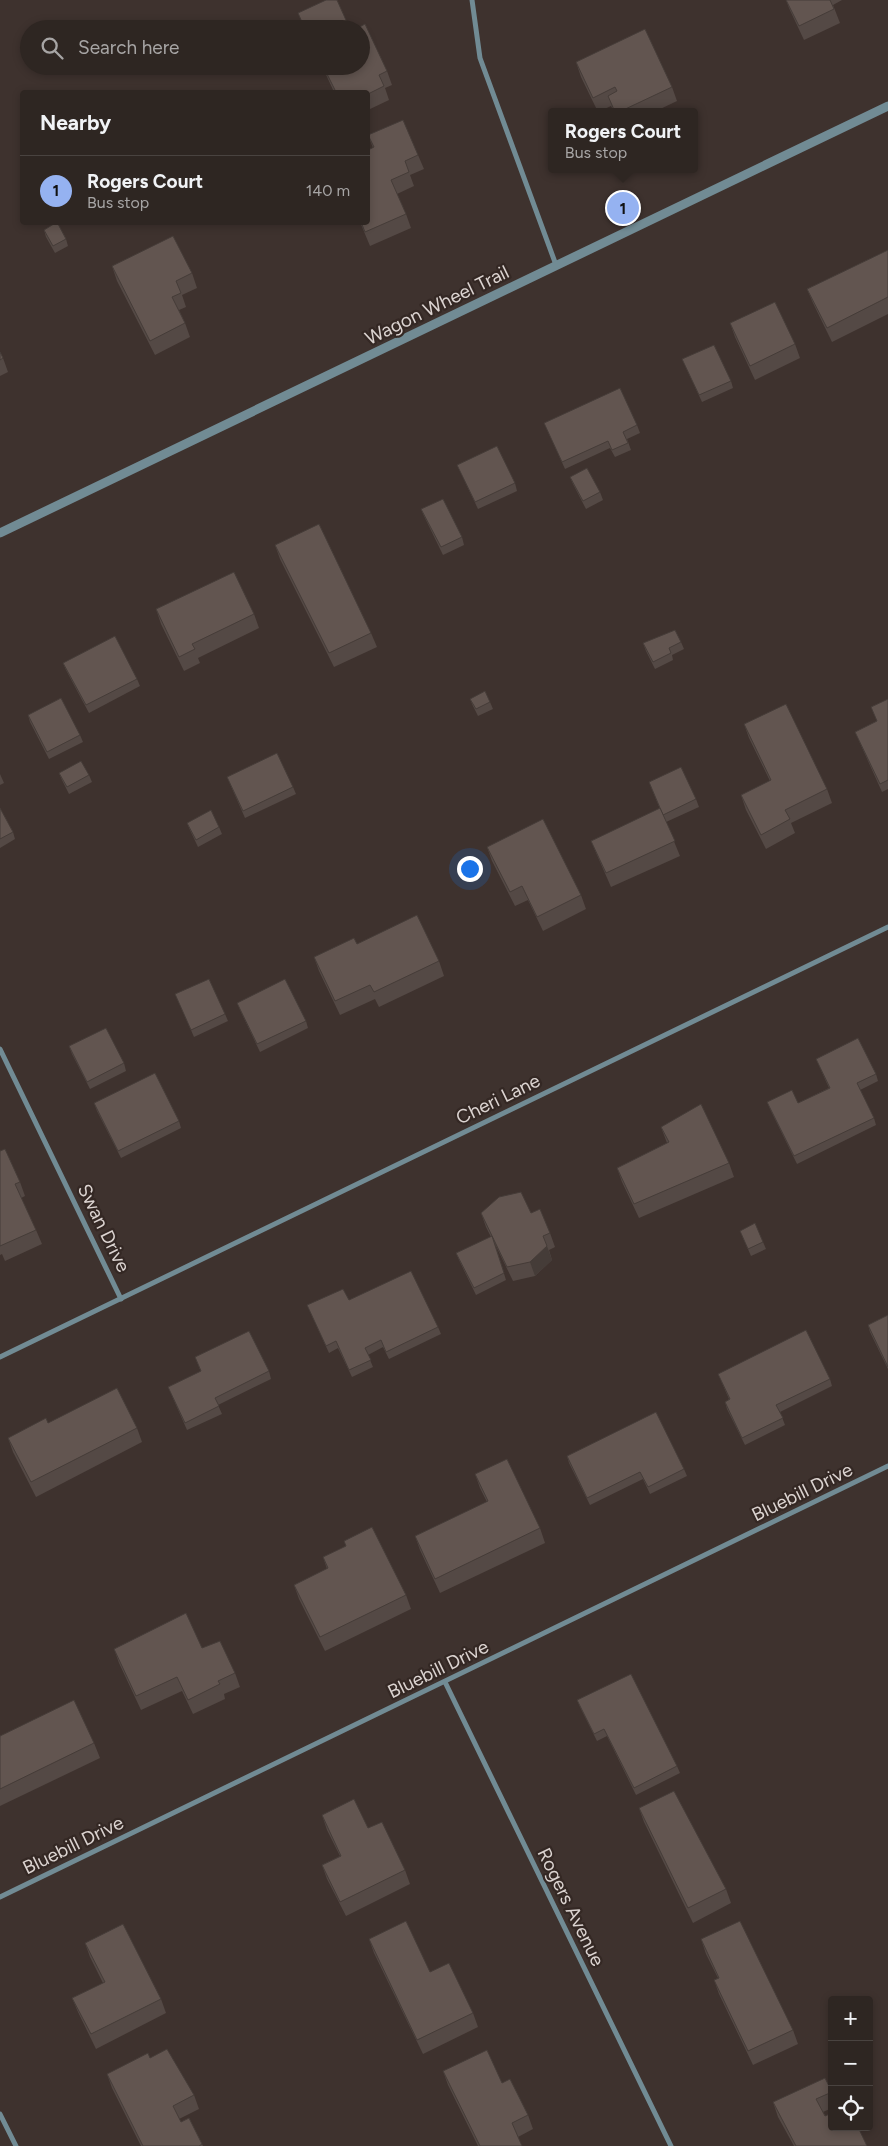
<!DOCTYPE html>
<html lang="en">
<head>
<meta charset="utf-8">
<style>
  :root { --surface:#2e2622; --page:#3a322f; --text:#f1f3f6; --muted:#a7a5a5; --line:#494340; --accent:#95b2f1 }
  body { margin:0; font-family:Figtree,sans-serif; background:var(--page); color:var(--text) }
  .controls { position:absolute; right:15px; bottom:15px; display:grid; overflow:hidden; border-radius:5px; box-shadow:0 2px 8px #0003 }
  .controls button { width:45px; height:45px; display:grid; place-items:center; padding:0; border:0; border-bottom:1px solid var(--line); background:var(--surface); color:var(--text); font:25px sans-serif }
  .you { position:absolute; left:469px; top:868px; width:18px; height:18px; margin:-12px; border:4px solid #fff; border-radius:50%; background:#1a73e8; box-shadow:0 0 0 8px #1a73e833 }
  .badge { display:grid; place-items:center; width:32px; height:32px; border-radius:50%; background:var(--accent); color:#111; font-size:16px; font-weight:700 }
  .pin { position:absolute; translate:-50% -50%; border:2px solid #fff; box-shadow:0 1px 5px #0006 }
  .popup { position:absolute; left:548px; top:108px; width:150px; height:65px; box-sizing:border-box; display:grid; place-content:center; border-radius:5px; background:var(--surface); filter:drop-shadow(0 1px 4px #0005); font-size:16px; white-space:nowrap; color:var(--muted) }
  .popup b { font-size:19px; color:var(--text) }
  .popup::after { content:''; position:absolute; left:50%; top:100%; margin-left:-10px; border:10px solid transparent; border-top-color:var(--surface) }
  .list { margin:0; padding:0; list-style:none }
  h2 { display:flex; justify-content:space-between; align-items:center; height:65px; margin:0; padding:0 20px; font-size:21px }
  h2 small { font-size:16px; font-weight:400; color:var(--muted) }
  .list li { display:grid; grid-template-columns:32px 1fr auto; gap:15px; align-items:center; box-sizing:border-box; height:70px; padding:0 20px; border-top:1px solid var(--line) }
  .list b { display:block; font-size:19px; white-space:nowrap }
  .list p { margin:0; font-size:16px; white-space:nowrap; color:var(--muted) }
  .list em { font-size:16px; font-style:normal; color:var(--muted) }
  .icon { flex:none; width:28px; height:28px; fill:none; stroke:currentColor; stroke-width:2; stroke-linecap:round; stroke-linejoin:round }
  .map { position:relative; flex:none; width:888px; height:2146px; overflow:hidden }
  .search { position:absolute; background:var(--surface); box-shadow:0 2px 8px #0003; left:20px; top:20px; width:350px; height:55px; display:flex; align-items:center; gap:12px; box-sizing:border-box; padding:0 18px; border-radius:28px; color:var(--muted); font-size:19px }
  .panel { position:absolute; background:var(--surface); box-shadow:0 2px 8px #0003; left:20px; top:90px; width:350px; height:135px; border-radius:5px }
  .map>svg:first-child { display:block }
  .lines { fill:none; stroke-linecap:round; stroke-linejoin:round }
  .minor { stroke:#718b94; stroke-width:5 }
  .tertiary { stroke:#718b94; stroke-width:9 }
  .wall { fill:#544945 }
  .shaded-wall { fill:#453c38 }
  .building { fill:#625550; stroke:#453c38 }
  .labels { text-anchor:middle; dominant-baseline:central; stroke-width:4.5; stroke-linejoin:round; paint-order:stroke }
  .street-label { font-size:19px; fill:#dbd3d0; stroke:#342824 }
</style>
</head>
<body>
<div class="map">
<svg width="888" height="2146" viewBox="0 0 888 2146">
  <rect width="100%" height="100%" fill="#3e322e"/>
  <g class="lines">
    <g class="minor">
      <path d="M472,0L480,58L556,265"/>
      <path d="M0,1049L121,1299"/>
      <path d="M0,1357L888,927"/>
      <path d="M445,1682L671,2146"/>
      <path d="M0,1897L888,1466"/>
      <path d="M0,2114L16,2146"/>
    </g>
    <path class="tertiary" d="M0,533L888,106"/>
  </g>
  <g class="wall">
    <path d="M786,0H842L833,5L840,23L804,40L789,8Z"/>
    <path d="M576,62L672,87L677,101L654,112H614L611,106L598,112L581,77Z"/>
    <path d="M322,66H361L387,71L392,85L385,88L389,100L368,110V92H334Z"/>
    <path d="M368,135L418,155L424,169L410,175L414,186L397,194L406,214L411,228L370,246L360,222H368L373,148Z"/>
    <path d="M44,230L66,239L68,246L55,253L46,237Z"/>
    <path d="M888,250V314L832,342L813,303L807,289Z"/>
    <path d="M112,266L192,273L197,288L182,295L186,307L179,310L185,323L190,337L155,355L117,281Z"/>
    <path d="M730,323L795,344L800,358L755,380L735,337Z"/>
    <path d="M0,352L3,358L8,372L0,376Z"/>
    <path d="M682,359L731,381L733,388L702,402Z"/>
    <path d="M544,423L637,425L640,433L627,439L631,450L615,457L610,448L565,469Z"/>
    <path d="M457,465L515,483L517,491L478,509Z"/>
    <path d="M570,477L600,492L603,500L586,509L573,484Z"/>
    <path d="M421,509L462,537L464,545L443,555L424,516Z"/>
    <path d="M275,545L371,633L377,647L334,667L280,559Z"/>
    <path d="M156,609L254,614L259,628L198,658L200,663L184,671L161,624Z"/>
    <path d="M681,642L684,649L672,655L673,660L655,669L646,651L643,643Z"/>
    <path d="M63,663L137,679L140,686L89,713L66,670Z"/>
    <path d="M470,699L490,702L493,709L478,716L473,706Z"/>
    <path d="M888,699V789L882,792L855,732L877,721L871,707Z"/>
    <path d="M28,715L80,735L83,742L49,759L30,722Z"/>
    <path d="M744,724L827,789L832,803L791,823L795,833L766,849L746,810L741,795L770,781L749,738Z"/>
    <path d="M59,773L89,775L92,782L69,794L62,780Z"/>
    <path d="M0,774L4,783L0,785Z"/>
    <path d="M227,777L293,787L296,794L245,818Z"/>
    <path d="M649,782L696,799L699,807L666,822L680,856L611,887L597,855L591,841L660,809Z"/>
    <path d="M0,808L13,832L15,839L0,848Z"/>
    <path d="M187,823L219,827L222,834L198,847L190,830Z"/>
    <path d="M487,847L581,895L586,909L543,931L528,900L515,906L492,861Z"/>
    <path d="M357,944L439,961L444,976L379,1007L375,999L340,1015L319,971L314,957Z"/>
    <path d="M175,994L225,1014L228,1021L194,1037Z"/>
    <path d="M237,1003L306,1021L308,1028L260,1052L240,1010Z"/>
    <path d="M69,1046L124,1063L126,1071L90,1089L72,1054Z"/>
    <path d="M816,1059L876,1074L878,1081L860,1090L874,1118L876,1125L797,1164L770,1109L767,1102L798,1103L829,1088Z"/>
    <path d="M94,1103L179,1121L181,1128L121,1158L97,1111Z"/>
    <path d="M661,1127L729,1163L734,1177L639,1218L622,1182L617,1168L667,1143Z"/>
    <path d="M0,1151L20,1182L25,1196L21,1198L36,1230L42,1244L5,1261L2,1254L0,1255Z"/>
    <path d="M481,1213H531L550,1233L555,1247L549,1250L552,1260L535,1276L513,1281L495,1244L506,1280L476,1295L459,1260L456,1253L491,1237L486,1227Z"/>
    <path d="M740,1231L763,1242L766,1249L751,1256Z"/>
    <path d="M349,1300L438,1327L441,1334L389,1359L383,1347L368,1355L373,1367L352,1377L338,1348L329,1353L307,1305Z"/>
    <path d="M888,1315V1369L870,1332L868,1325Z"/>
    <path d="M195,1357L269,1371L271,1379L218,1405L222,1414L187,1430L168,1387L201,1372Z"/>
    <path d="M718,1374L830,1379L832,1386L780,1412L785,1425L745,1445L727,1409L725,1402L729,1399Z"/>
    <path d="M48,1423L137,1428L142,1442L36,1497L13,1452L8,1438Z"/>
    <path d="M567,1456L684,1469L687,1476L650,1494L643,1479L590,1505L569,1463Z"/>
    <path d="M475,1474L540,1528L545,1543L440,1593L420,1550L415,1536L487,1502L480,1488Z"/>
    <path d="M344,1541L406,1595L411,1609L325,1651L299,1599L294,1585L327,1569L323,1557L346,1546Z"/>
    <path d="M202,1648L235,1673L240,1687L224,1694L225,1699L193,1714L182,1691L141,1710L119,1663L114,1649Z"/>
    <path d="M577,1700L677,1766L680,1773L636,1795L607,1736L597,1741L580,1707Z"/>
    <path d="M0,1736L94,1743L100,1758L0,1806Z"/>
    <path d="M639,1808L726,1889L731,1903L693,1923L644,1822Z"/>
    <path d="M322,1815L405,1870L410,1884L346,1916L327,1879L322,1865L340,1856L327,1830Z"/>
    <path d="M369,1939L473,2013L478,2027L423,2054L374,1953Z"/>
    <path d="M701,1939L793,2030L798,2044L753,2065L719,1994L714,1980L718,1978L706,1954Z"/>
    <path d="M85,1943L161,1999L166,2013L96,2049L78,2012L72,1998L103,1983L90,1957Z"/>
    <path d="M150,2058L194,2095L199,2109L179,2119L181,2122L189,2118L203,2146H141L112,2088L107,2074Z"/>
    <path d="M443,2071L502,2083L528,2115L533,2129L518,2137L522,2146H478L448,2085Z"/>
    <path d="M832,2091V2108L823,2112L832,2127L867,2146H794L778,2117L773,2102Z"/>
  </g>
  <path class="shaded-wall" d="M547,1246L552,1260L535,1276L530,1262Z"/>
  <g class="building">
    <path d="M326,0H337L350,29H305L298,13Z"/>
    <path d="M786,0H830L834,9L799,26Z"/>
    <path d="M365,24L387,71L379,75L384,86L368,94V92H336L323,66H361V29H356Z"/>
    <path d="M645,29L672,87L619,112H615L608,96L617,91L615,87L593,98L576,62Z"/>
    <path d="M403,120L418,155L405,161L409,172L391,180L406,214L365,232L361,222H368V150L374,147L368,135Z"/>
    <path d="M57,222L66,239L53,246L44,230Z"/>
    <path d="M173,236L192,273L176,281L181,293L172,297L185,323L150,341L112,266Z"/>
    <path d="M888,250V297L827,328L807,289Z"/>
    <path d="M775,302L795,344L750,366L730,323Z"/>
    <path d="M714,345L731,381L699,395L682,359Z"/>
    <path d="M0,352L3,358L0,360Z"/>
    <path d="M620,388L637,425L623,432L628,443L612,450L608,441L562,462L544,423Z"/>
    <path d="M497,446L515,483L475,502L457,465Z"/>
    <path d="M587,468L600,492L583,501L570,477Z"/>
    <path d="M443,499L462,537L441,547L421,509Z"/>
    <path d="M319,524L371,633L329,653L275,545Z"/>
    <path d="M234,572L254,614L192,644L195,649L179,657L156,609Z"/>
    <path d="M675,630L681,642L669,648L671,653L653,662L643,643Z"/>
    <path d="M115,636L137,679L86,705L63,663Z"/>
    <path d="M485,691L490,702L476,709L470,699Z"/>
    <path d="M61,698L80,735L47,752L28,715Z"/>
    <path d="M888,699V780L880,784L855,732L877,721L871,707Z"/>
    <path d="M786,704L827,789L785,810L790,819L761,835L741,795L771,780L744,724Z"/>
    <path d="M277,753L293,787L243,811L227,777Z"/>
    <path d="M81,761L89,775L67,787L59,773Z"/>
    <path d="M681,767L696,799L663,815L649,782Z"/>
    <path d="M0,808L13,832L0,839Z"/>
    <path d="M660,808L675,841L606,873L591,841Z"/>
    <path d="M211,810L219,827L196,840L187,823Z"/>
    <path d="M543,819L581,895L537,917L522,886L510,892L487,847Z"/>
    <path d="M417,915L439,961L374,992L370,985L335,1001L314,957L354,938L357,944Z"/>
    <path d="M209,979L225,1014L191,1030L175,994Z"/>
    <path d="M285,979L306,1021L257,1044L237,1003Z"/>
    <path d="M106,1028L124,1063L87,1082L69,1046Z"/>
    <path d="M858,1038L876,1074L857,1083L874,1118L794,1156L767,1102L792,1090L798,1103L830,1088L816,1059Z"/>
    <path d="M155,1073L179,1121L118,1151L94,1103Z"/>
    <path d="M701,1104L729,1163L634,1204L617,1168L669,1142L661,1127Z"/>
    <path d="M5,1149L20,1182L15,1184L36,1230L0,1246V1151Z"/>
    <path d="M521,1192L531,1213L540,1209L550,1233L543,1236L547,1246L530,1262L507,1267L481,1213L499,1197Z"/>
    <path d="M755,1223L763,1242L748,1249L740,1231Z"/>
    <path d="M492,1236L504,1273L474,1288L456,1253Z"/>
    <path d="M411,1271L438,1327L386,1352L381,1340L365,1348L371,1360L349,1370L336,1341L326,1346L307,1305L343,1289L349,1300Z"/>
    <path d="M888,1315V1367L868,1325Z"/>
    <path d="M806,1330L830,1379L776,1405L783,1418L742,1438L725,1402L730,1399L718,1374Z"/>
    <path d="M249,1331L269,1371L215,1398L219,1406L185,1423L168,1387L201,1371L195,1357Z"/>
    <path d="M117,1388L137,1428L31,1482L8,1438L46,1418L48,1423Z"/>
    <path d="M656,1412L684,1469L648,1487L640,1472L587,1498L567,1456Z"/>
    <path d="M507,1459L540,1528L435,1579L415,1536L488,1501L475,1474Z"/>
    <path d="M372,1527L406,1595L320,1637L294,1585L328,1568L323,1557L346,1546L344,1541Z"/>
    <path d="M186,1613L202,1648L220,1641L235,1673L218,1681L220,1684L188,1700L177,1677L136,1696L114,1649Z"/>
    <path d="M631,1674L677,1766L634,1788L604,1729L594,1734L577,1700Z"/>
    <path d="M74,1700L94,1743L0,1789V1736Z"/>
    <path d="M674,1791L726,1889L688,1908L639,1808Z"/>
    <path d="M354,1799L368,1828L382,1822L405,1870L340,1902L322,1865L341,1856L322,1815Z"/>
    <path d="M406,1921L430,1972L449,1963L473,2013L417,2040L369,1939Z"/>
    <path d="M740,1921L793,2030L748,2051L714,1980L719,1978L701,1939Z"/>
    <path d="M123,1924L161,1999L91,2034L72,1998L105,1982L85,1943Z"/>
    <path d="M167,2049L194,2095L173,2106L181,2122L189,2118L202,2144L199,2146H143L107,2074L148,2053L150,2058Z"/>
    <path d="M487,2050L502,2083L510,2079L528,2115L512,2123L522,2146H480L443,2071Z"/>
    <path d="M825,2078L832,2092L816,2099L825,2116L832,2113V2127H858L867,2146H796L773,2102Z"/>
  </g>
  <g class="labels">
    <g class="street-label">
      <text transform="translate(437 305) rotate(-26)">Wagon Wheel Trail</text>
      <text transform="translate(498 1099) rotate(-26)">Cheri Lane</text>
      <text transform="translate(104 1228) rotate(64)">Swan Drive</text>
      <text transform="translate(802 1492) rotate(-26)">Bluebill Drive</text>
      <text transform="translate(438 1669) rotate(-26)">Bluebill Drive</text>
      <text transform="translate(73 1845) rotate(-26)">Bluebill Drive</text>
      <text transform="translate(571 1907) rotate(64)">Rogers Avenue</text>
    </g>
  </g>
</svg>
<div class="controls">
<button>+</button>
<button>−</button>
<button><svg class="icon" aria-label="locate" viewBox="0 0 24 24"><circle cx="12" cy="12" r="6"/><path d="M12 2v4M12 18v4M2 12h4M18 12h4"/></svg></button>
</div>
<div class="you"></div>
<div class="pin badge" style="left:623px;top:208px">1</div>
<div class="popup"><b>Rogers Court</b>Bus stop</div>
<div class="search"><svg class="icon" aria-label="search" viewBox="0 0 24 24"><circle cx="10" cy="10" r="6"/><path d="M15 15l6 6"/></svg>Search here</div>
<section class="panel">
<h2>Nearby<small></small></h2>
<ul class="list">
<li><span class="badge">1</span><div><b>Rogers Court</b><p>Bus stop</p></div><em>140 m</em></li>
</ul>
</section>
</div>
</body>
</html>
